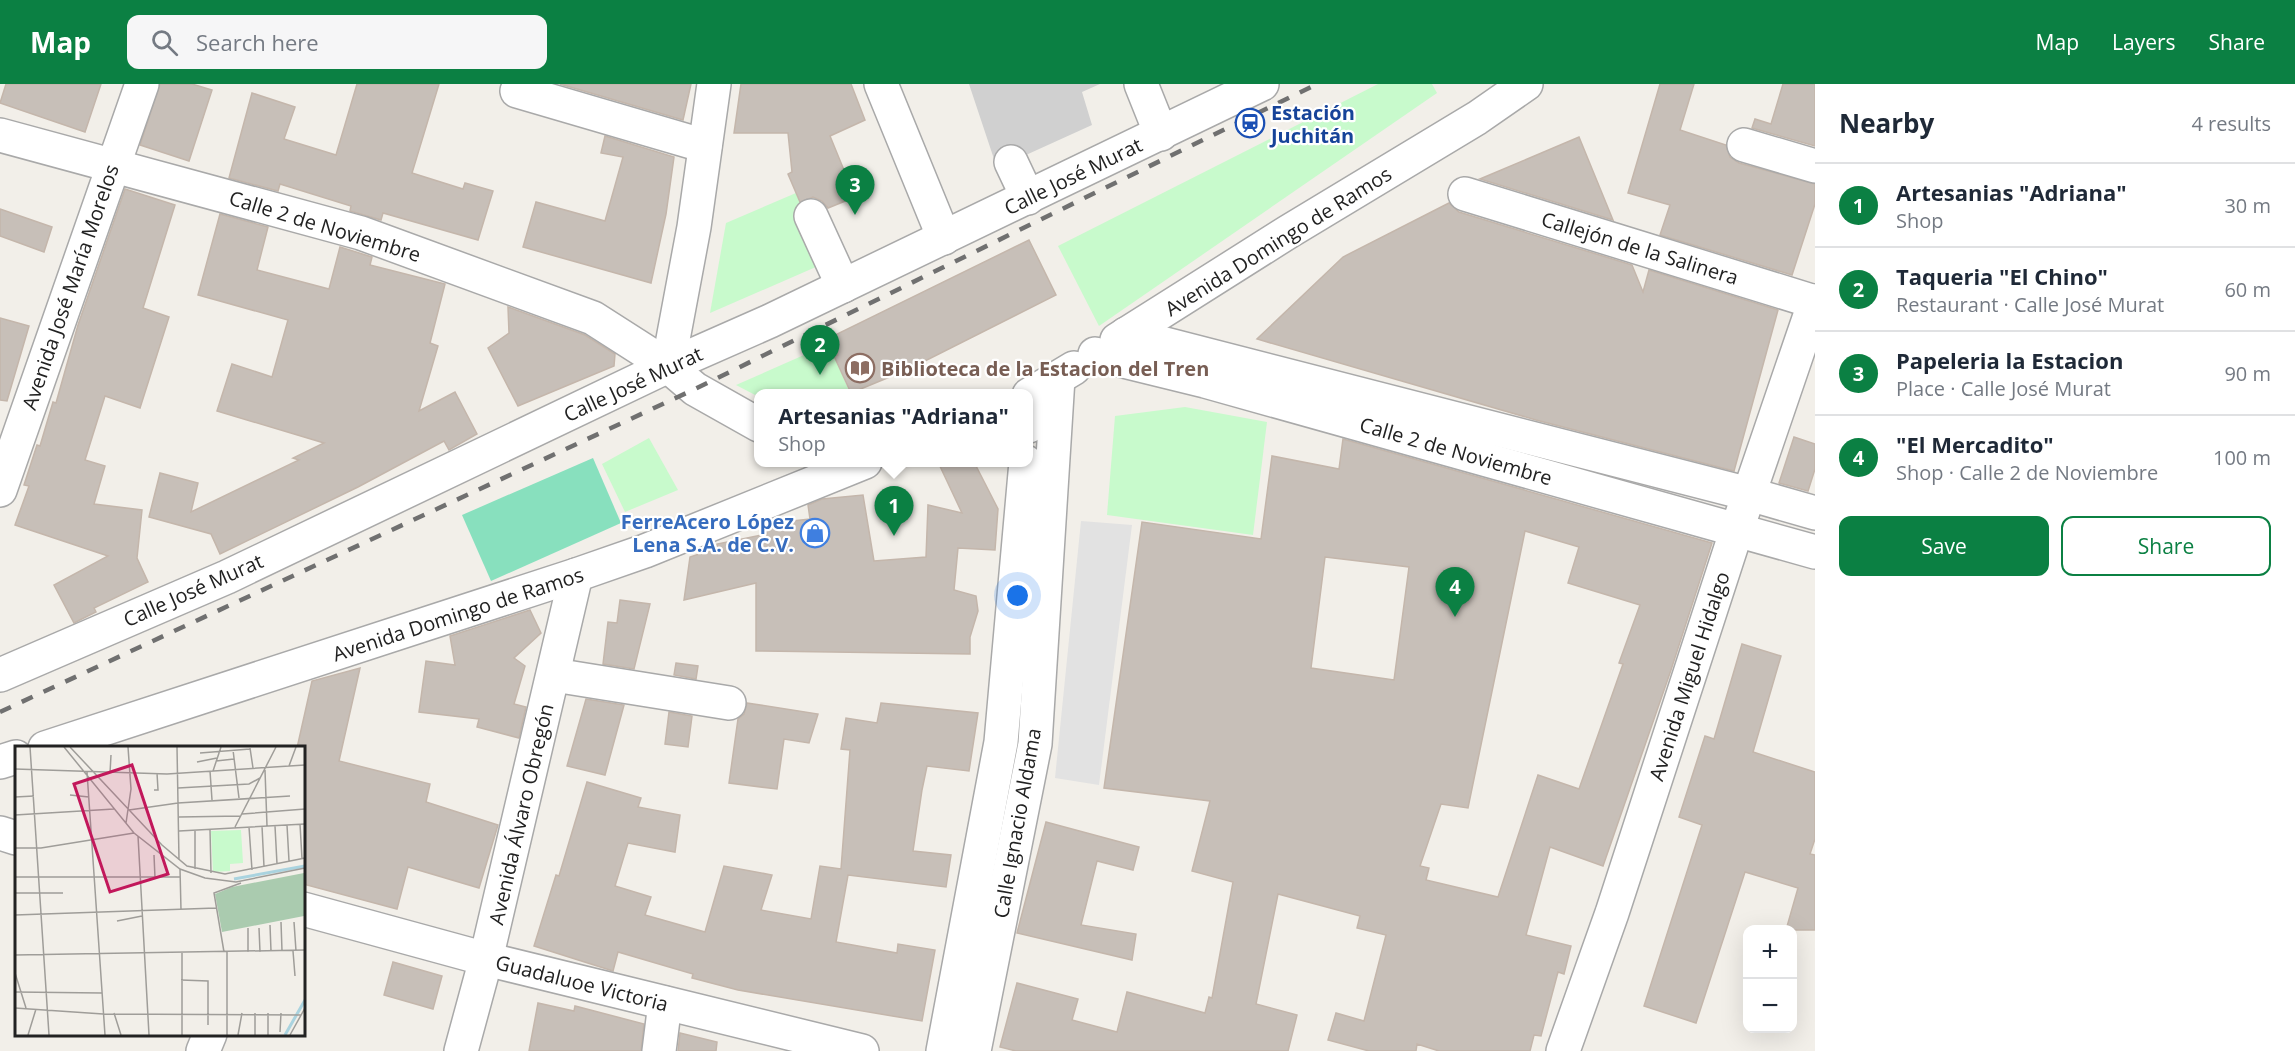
<!DOCTYPE html>
<html lang="en">
<head>
<meta charset="utf-8">
<style>
  :root { --surface:#fff; --page:#f6f6f7; --text:#1f2937; --muted:#747a83; --line:#e0e1e3; --accent:#0b8043 }
  body { margin:0; font-family:"Open Sans",sans-serif; background:var(--page); color:var(--text) }
  .controls { position:absolute; right:18px; bottom:18px; display:grid; overflow:hidden; border-radius:12px; box-shadow:0 6px 24px #0002 }
  .controls button { width:54px; height:54px; display:grid; place-items:center; padding:0; border:0; border-bottom:2px solid var(--line); background:var(--surface); color:var(--text); font:30px sans-serif }
  .you { position:absolute; left:1018px; top:512px; width:21px; height:21px; margin:-15px; border:4px solid #fff; border-radius:50%; background:#1a73e8; box-shadow:0 0 0 9px #1a73e833 }
  .badge { display:grid; place-items:center; width:39px; height:39px; border-radius:50%; background:var(--accent); color:#fff; font-size:20px; font-weight:700 }
  .pin { position:absolute; translate:-50% -50px; filter:drop-shadow(0 2px 3px #0008) }
  .pin::after { content:''; position:absolute; top:32px; width:21px; height:18px; background:inherit; clip-path:polygon(0 0,100% 0,50% 100%) }
  .popup { position:absolute; left:754px; top:305px; width:279px; height:78px; box-sizing:border-box; display:grid; place-content:center; border-radius:12px; background:var(--surface); filter:drop-shadow(0 2px 4px #0005); font-size:20px; white-space:nowrap; color:var(--muted) }
  .popup b { font-size:22px; color:var(--text) }
  .popup::after { content:''; position:absolute; left:50%; top:100%; margin-left:-12px; border:12px solid transparent; border-top-color:var(--surface) }
  .list { margin:0; padding:0; list-style:none }
  h2 { display:flex; justify-content:space-between; align-items:center; height:78px; margin:0; padding:0 24px; font-size:26px }
  h2 small { font-size:20px; font-weight:400; color:var(--muted) }
  .list li { display:grid; grid-template-columns:39px 1fr auto; gap:18px; align-items:center; box-sizing:border-box; height:84px; padding:0 24px; border-top:2px solid var(--line) }
  .list b { display:block; font-size:22px; white-space:nowrap }
  .list p { margin:0; font-size:20px; white-space:nowrap; color:var(--muted) }
  .list em { font-size:20px; font-style:normal; color:var(--muted) }
  .actions { display:flex; gap:12px; padding:18px 24px }
  .actions a { flex:1; padding:14px 0; border:2px solid var(--accent); border-radius:12px; text-align:center; font-size:21px; color:var(--accent) }
  .actions .main { background:var(--accent); color:#fff }
  .icon { flex:none; width:33px; height:33px; fill:none; stroke:currentColor; stroke-width:2; stroke-linecap:round; stroke-linejoin:round }
  .map { position:relative; flex:none; width:1815px; height:967px; overflow:hidden }
  header { display:flex; align-items:center; gap:36px; box-sizing:border-box; height:84px; padding:0 30px; background:var(--accent); color:#fff }
  header strong { font-size:28px }
  nav { display:flex; gap:33px; margin-inline-start:auto; font-size:21px }
  .search { width:420px; height:54px; background:var(--page); display:flex; align-items:center; gap:15px; box-sizing:border-box; padding:0 21px; border-radius:12px; color:var(--muted); font-size:22px }
  main { display:flex }
  aside { flex:1; background:var(--surface) }
  .map>svg:first-child { display:block }
  .religious { fill:#d0d0d0 }
  .park { fill:#c8facc }
  .pitch { fill:#88e0be }
  .parking { fill:#e2e2e2 }
  .building { fill:#c7bfb8; stroke:#c4b6ab; stroke-width:1.5; fill-rule:evenodd }
  .lines { fill:none; stroke-linecap:round; stroke-linejoin:round }
  .minor-casing { stroke:#a9a9a9; stroke-width:36 }
  .minor { stroke:#fff; stroke-width:33 }
  .rail { stroke:#707070; stroke-width:4.5; stroke-dasharray:12 12; stroke-linecap:butt }
  .labels { text-anchor:middle; dominant-baseline:central; stroke-width:4.5; stroke-linejoin:round; paint-order:stroke }
  .transit-label { font-size:20px; font-weight:bold; fill:#164399; stroke:#fff; text-anchor:start }
  .street-label { font-size:20px; fill:#222; stroke:#fff }
  .education-label { font-size:20px; font-weight:bold; fill:#785e54; stroke:#fff; text-anchor:start }
  .shop-label { font-size:20px; font-weight:bold; fill:#366cbe; stroke:#fff; text-anchor:end }
  .inset-river { fill:none; stroke:#aad3df; stroke-width:3 }
  .inset-road { fill:none; stroke:#9f9d99; stroke-width:1.5 }
  .view { fill:#c2185b; fill-opacity:0.15; stroke:#c2185b; stroke-width:3 }
  .inset-edge { fill:none; stroke:#222; stroke-width:3 }
</style>
</head>
<body>
<header>
<strong>Map</strong>
<div class="search"><svg class="icon" aria-label="search" viewBox="0 0 24 24"><circle cx="10" cy="10" r="6"/><path d="M15 15l6 6"/></svg>Search here</div>
<nav><a>Map</a><a>Layers</a><a>Share</a></nav>
</header>
<main>
<div class="map">
<svg width="1815" height="967" viewBox="0 0 1815 967">
  <rect width="100%" height="100%" fill="#f2efe9"/>
  <path class="religious" d="M969,0H1100L1082,8L1092,41L997,84Z"/>
  <g class="park">
    <path d="M1378,0H1432L1437,9L1099,242L1058,162Z"/>
    <path d="M796,109L825,179L710,229L726,139Z"/>
    <path d="M829,260L850,309L759,310V313L736,301Z"/>
    <path d="M1185,323L1267,338L1253,451L1107,431L1115,332Z"/>
    <path d="M649,354L678,406L625,428L602,380Z"/>
  </g>
  <path class="pitch" d="M593,374L621,439L491,497L462,431Z"/>
  <path class="parking" d="M1081,437L1132,441L1099,701L1055,694Z"/>
  <g class="building">
    <path d="M6,0H101L85,48L0,19Z"/>
    <path d="M160,0H192L212,6L189,77L140,61Z"/>
    <path d="M357,0H439L412,89L463,105L465,99L493,107L478,156L383,129L381,136L350,127L351,122L280,100L278,107L229,94L252,9L295,23L284,55L336,71Z"/>
    <path d="M560,0H691L683,36Z"/>
    <path d="M741,0H851L865,36L830,52L855,113L828,124L822,117L813,113L800,118L788,90L792,88L788,49H734Z"/>
    <path d="M1660,0H1694L1680,46L1726,61L1730,73L1739,79L1815,100V120L1792,191L1660,151L1670,121L1628,109Z"/>
    <path d="M1783,0H1815V62L1752,44L1755,35L1771,40Z"/>
    <path d="M605,52L674,73L666,130L651,199L523,163L536,118L605,137L623,73L601,69Z"/>
    <path d="M1579,53L1613,136L1480,95Z"/>
    <path d="M125,105L175,121L143,224L169,233L140,324L105,312L85,376L105,382L94,420L142,426L137,474L148,498L94,524L96,528L74,539L54,501L108,472L15,441L29,402L24,401L37,361L40,362L53,318L56,319L78,241Z"/>
    <path d="M1449,119L1459,128L1632,181L1643,208L1649,186L1778,226L1734,387L1536,336L1257,255L1343,173Z"/>
    <path d="M0,125L52,143L44,168L0,152Z"/>
    <path d="M220,130L268,143L257,186L329,205L340,163L372,173L370,181L445,200L430,259L438,262L419,327L455,308L477,350L449,366L444,357L358,403L220,470L211,450L149,433L160,389L198,399L191,428L299,376L293,374L324,359L217,327L232,280L272,293L288,236L198,211Z"/>
    <path d="M1029,156L1056,211L909,285L851,309L834,272L838,271L829,254Z"/>
    <path d="M508,223L585,251L615,270L614,282L518,322L488,264L509,249Z"/>
    <path d="M0,234L29,242L7,317L0,316Z"/>
    <path d="M1794,353L1815,360V385L1808,407L1779,399Z"/>
    <path d="M1343,355L1712,459L1671,586L1603,782L1550,763L1526,851L1571,862L1564,890L1558,888L1541,952L1534,951L1530,967H1439L1417,960L1416,967H1369L1328,956L1336,929L1364,937L1386,851L1357,844L1360,832L1278,810L1256,920L1297,931L1288,967H1016L1000,963L1017,899L1078,915L1072,936L1117,948L1127,908L1205,929L1209,913L1212,914L1233,798L1192,787L1210,717L1104,704L1142,438L1261,455L1272,372L1339,385ZM1525,447L1579,463L1568,499L1640,521L1619,579L1623,580L1579,705L1538,691L1498,813L1426,796L1429,784L1420,782L1441,720L1468,724ZM1325,473L1409,483L1394,596L1311,584Z"/>
    <path d="M938,378H974L998,425L995,466L958,464L954,506L976,512L978,527L970,553V570L756,567V499L684,516L690,473L717,464V460L767,450L766,440L810,435L808,421L822,415L863,411L874,477L926,473L928,421L962,429Z"/>
    <path d="M620,516L650,520L634,585L603,580L608,538L617,539Z"/>
    <path d="M530,526L541,549L514,574L525,582L514,620L526,623L519,654L477,643L479,635L419,628L426,577L455,581L450,552Z"/>
    <path d="M1742,560L1781,572L1753,668L1815,688V755L1810,770L1815,771V846H1786L1798,804L1745,788L1696,939L1644,922L1702,741L1679,733L1705,652L1714,655Z"/>
    <path d="M676,579L698,582L696,595L674,591Z"/>
    <path d="M360,584L339,677L430,700L426,718L498,741L479,804L408,783L397,825L303,800V664H297L312,597Z"/>
    <path d="M586,615L624,621L605,691L567,682Z"/>
    <path d="M747,619L818,630L809,659L784,655L777,705L729,699L738,635L744,630Z"/>
    <path d="M881,619L978,629L969,687L927,682L922,706L913,767L951,771L946,803L848,791L836,858L897,869L898,860L935,866L922,937L738,906L692,894L693,890L618,868L613,887L534,862L556,791L559,792L587,698L641,714L638,723L680,731L675,768L628,759L615,802L651,813L645,831L705,848L724,782L772,791L761,826L811,835L820,782L841,785L850,666L841,665L846,634L877,639Z"/>
    <path d="M669,628L692,632L688,663L665,660Z"/>
    <path d="M1046,738L1139,763L1133,786L1097,777L1081,841L1136,850L1132,876L1017,849Z"/>
    <path d="M393,878L442,892L433,925L384,911Z"/>
    <path d="M538,919L574,927L575,922L644,940L641,967H529Z"/>
    <path d="M680,949L717,958L716,967H678Z"/>
  </g>
  <g class="lines">
    <g class="minor-casing">
      <g id="minor">
        <path d="M881,0L944,154"/>
        <path d="M1141,0L1161,50"/>
        <path d="M517,7L705,62"/>
        <path d="M0,51L361,149L593,234L668,282L695,305L759,341"/>
        <path d="M1744,61L1815,82"/>
        <path d="M1011,78L1028,114"/>
        <path d="M1465,110L1815,218"/>
        <path d="M811,132L843,202"/>
        <path d="M1126,250L1749,410L1815,429"/>
        <path d="M1117,256L1288,148L1477,34L1526,0"/>
        <path d="M1095,270L1205,297L1815,468"/>
        <path d="M668,282L694,143L714,0"/>
        <path d="M1029,311L1074,284"/>
        <path d="M1029,342L1032,310"/>
        <path d="M0,406L142,0"/>
        <path d="M0,591L227,493L668,282L770,237L1262,0"/>
        <path d="M554,591L729,619"/>
        <path d="M45,664L576,491L645,467L865,378"/>
        <path d="M0,678L16,673"/>
        <path d="M0,749L16,754"/>
        <path d="M303,825L486,875L862,967"/>
        <path d="M203,967L210,950"/>
        <path d="M461,967L486,875L576,491"/>
        <path d="M659,967L665,919"/>
        <path d="M943,967L1001,658L1026,378"/>
        <path d="M974,967L1035,660L1058,294"/>
        <path d="M1563,967L1612,829L1737,445L1815,217"/>
      </g>
    </g>
    <use href="#minor" class="minor"/>
    <path class="rail" d="M0,628L695,305L1317,0"/>
  </g>
  <defs>
    <g id="station-ring" transform="scale(1.5)"><circle r="9.5" fill="#fff" stroke="#1a4fb4" stroke-width="1.5"/><path d="M-3-6H3Q5-6 5-4V2Q5 4 3 4L4.5 6H3L1.5 4h-3L-3 6H-4.5L-3 4Q-5 4-5 2V-4Q-5-6-3-6ZM-3.5-4v3h7v-3ZM-3.5 1v1.5H-2V1ZM2 1v1.5H3.5V1Z" fill="#1a4fb4"/></g>
    <g id="library-ring" transform="scale(1.5)"><circle r="9.5" fill="#fff" stroke="#8d6e63" stroke-width="1.5"/><path d="M-6-4Q-3-5.5-.7-3.5V5Q-3 3-6 4ZM6-4Q3-5.5 .7-3.5V5Q3 3 6 4Z" fill="#8d6e63"/></g>
    <g id="shop-ring" transform="scale(1.5)"><circle r="9.5" fill="#fff" stroke="#3f7fe0" stroke-width="1.5"/><path d="M-5-2.5h2.3a2.7 3.5 0 0 1 5.4 0H5L5.5 6h-11ZM-1.5-2.5h3a1.5 2.3 0 0 0-3 0Z" fill="#3f7fe0"/></g>
  </defs>
  <g fill-rule="evenodd">
    <use href="#station-ring" x="1250" y="39"/>
    <use href="#library-ring" x="860" y="284"/>
    <use href="#shop-ring" x="815" y="449"/>
  </g>
  <g class="labels">
    <g class="transit-label">
      <text x="1271" y="28">Estación<tspan x="1271" dy="23">Juchitán</tspan></text>
    </g>
    <g class="street-label">
      <text transform="translate(1073 92) rotate(-26)">Calle José Murat</text>
      <text transform="translate(325 142) rotate(17)">Calle 2 de Noviembre</text>
      <text transform="translate(1278 157) rotate(-32)">Avenida Domingo de Ramos</text>
      <text transform="translate(1640 164) rotate(17)">Callejón de la Salinera</text>
      <text transform="translate(70 203) rotate(-71)">Avenida José María Morelos</text>
      <text transform="translate(633 300) rotate(-25)">Calle José Murat</text>
      <text transform="translate(1456 367) rotate(16)">Calle 2 de Noviembre</text>
      <text transform="translate(193 506) rotate(-24)">Calle José Murat</text>
      <text transform="translate(458 530) rotate(-18)">Avenida Domingo de Ramos</text>
      <text transform="translate(1689 592) rotate(-72)">Avenida Miguel Hidalgo</text>
      <text transform="translate(521 730) rotate(-77)">Avenida Álvaro Obregón</text>
      <text transform="translate(1017 739) rotate(-80)">Calle Ignacio Aldama</text>
      <text transform="translate(582 899) rotate(14)">Guadaluoe Victoria</text>
    </g>
    <g class="education-label">
      <text x="881" y="284">Biblioteca de la Estacion del Tren</text>
    </g>
    <g class="shop-label">
      <text x="794" y="437">FerreAcero López<tspan x="794" dy="23">Lena S.A. de C.V.</tspan></text>
    </g>
  </g>
  <g transform="translate(15 662)">
    <rect width="290" height="290" fill="#f2efe9"/>
    <path d="M289,127V170L207,186L200,148L217,141Z" fill="#aacbaf"/>
    <path d="M226,84L228,117L215,118V125L198,126L196,85Z" fill="#c8facc"/>
    <path class="inset-river" d="M219,133L290,120M270,289L290,254"/>
    <path class="inset-road" d="M15,1L34,289M49,1L119,87L165,123L190,132L221,136L290,122M55,1L147,99L172,120L210,128L290,112M162,1L164,114M235,2L238,22M218,4L224,52M185,7L235,3M201,15L219,13M182,16L202,12M274,20L281,1M0,23L152,28L290,19M250,24L252,80M195,25L197,54M198,25L206,1M72,26L90,289M95,27L96,9M163,42L234,38L245,32M139,44H143L142,27M55,49L74,51M0,51L19,50M114,64L163,57L275,50M227,68L290,63M0,69L99,63M164,71L226,70M111,77L116,43L113,1M285,78L287,113M272,79L274,115M247,80L249,121M260,80L262,118M220,81L261,1M234,81L237,124M180,84V123M195,84L196,127M164,85L290,78M123,90L134,289M0,102H26L119,87M139,109L140,132M165,123L166,164M0,131H165M0,147H48M0,169L201,162M102,175L127,170M266,176L267,205M279,176L281,205M255,179L256,205M233,182V206M244,182L245,206M278,205L280,230M209,206L199,147L226,137M212,206V289M167,207V289M0,209L290,204M0,227L11,262M166,234L193,235V279M0,246L87,247M0,262L88,268L286,269M99,267L106,289M265,286L266,267M13,289L21,263M223,289L227,267M240,289V267M253,289V267M275,289L290,262"/>
    <path class="view" d="M117,19L153,128L95,146L59,38Z"/>
    <rect width="290" height="290" class="inset-edge"/>
  </g>
</svg>
<div class="controls">
<button>+</button>
<button>−</button>
</div>
<div class="you"></div>
<div class="pin badge" style="left:894px;top:452px">1</div>
<div class="popup"><b>Artesanias &quot;Adriana&quot;</b>Shop</div>
<div class="pin badge" style="left:820px;top:291px">2</div>
<div class="pin badge" style="left:855px;top:131px">3</div>
<div class="pin badge" style="left:1455px;top:533px">4</div>
</div>
<aside>
<h2>Nearby<small>4 results</small></h2>
<ul class="list">
<li><span class="badge">1</span><div><b>Artesanias &quot;Adriana&quot;</b><p>Shop</p></div><em>30 m</em></li>
<li><span class="badge">2</span><div><b>Taqueria &quot;El Chino&quot;</b><p>Restaurant · Calle José Murat</p></div><em>60 m</em></li>
<li><span class="badge">3</span><div><b>Papeleria la Estacion</b><p>Place · Calle José Murat</p></div><em>90 m</em></li>
<li><span class="badge">4</span><div><b>&quot;El Mercadito&quot;</b><p>Shop · Calle 2 de Noviembre</p></div><em>100 m</em></li>
</ul>
<div class="actions"><a class="main">Save</a><a>Share</a></div>
</aside>
</main>
</body>
</html>
